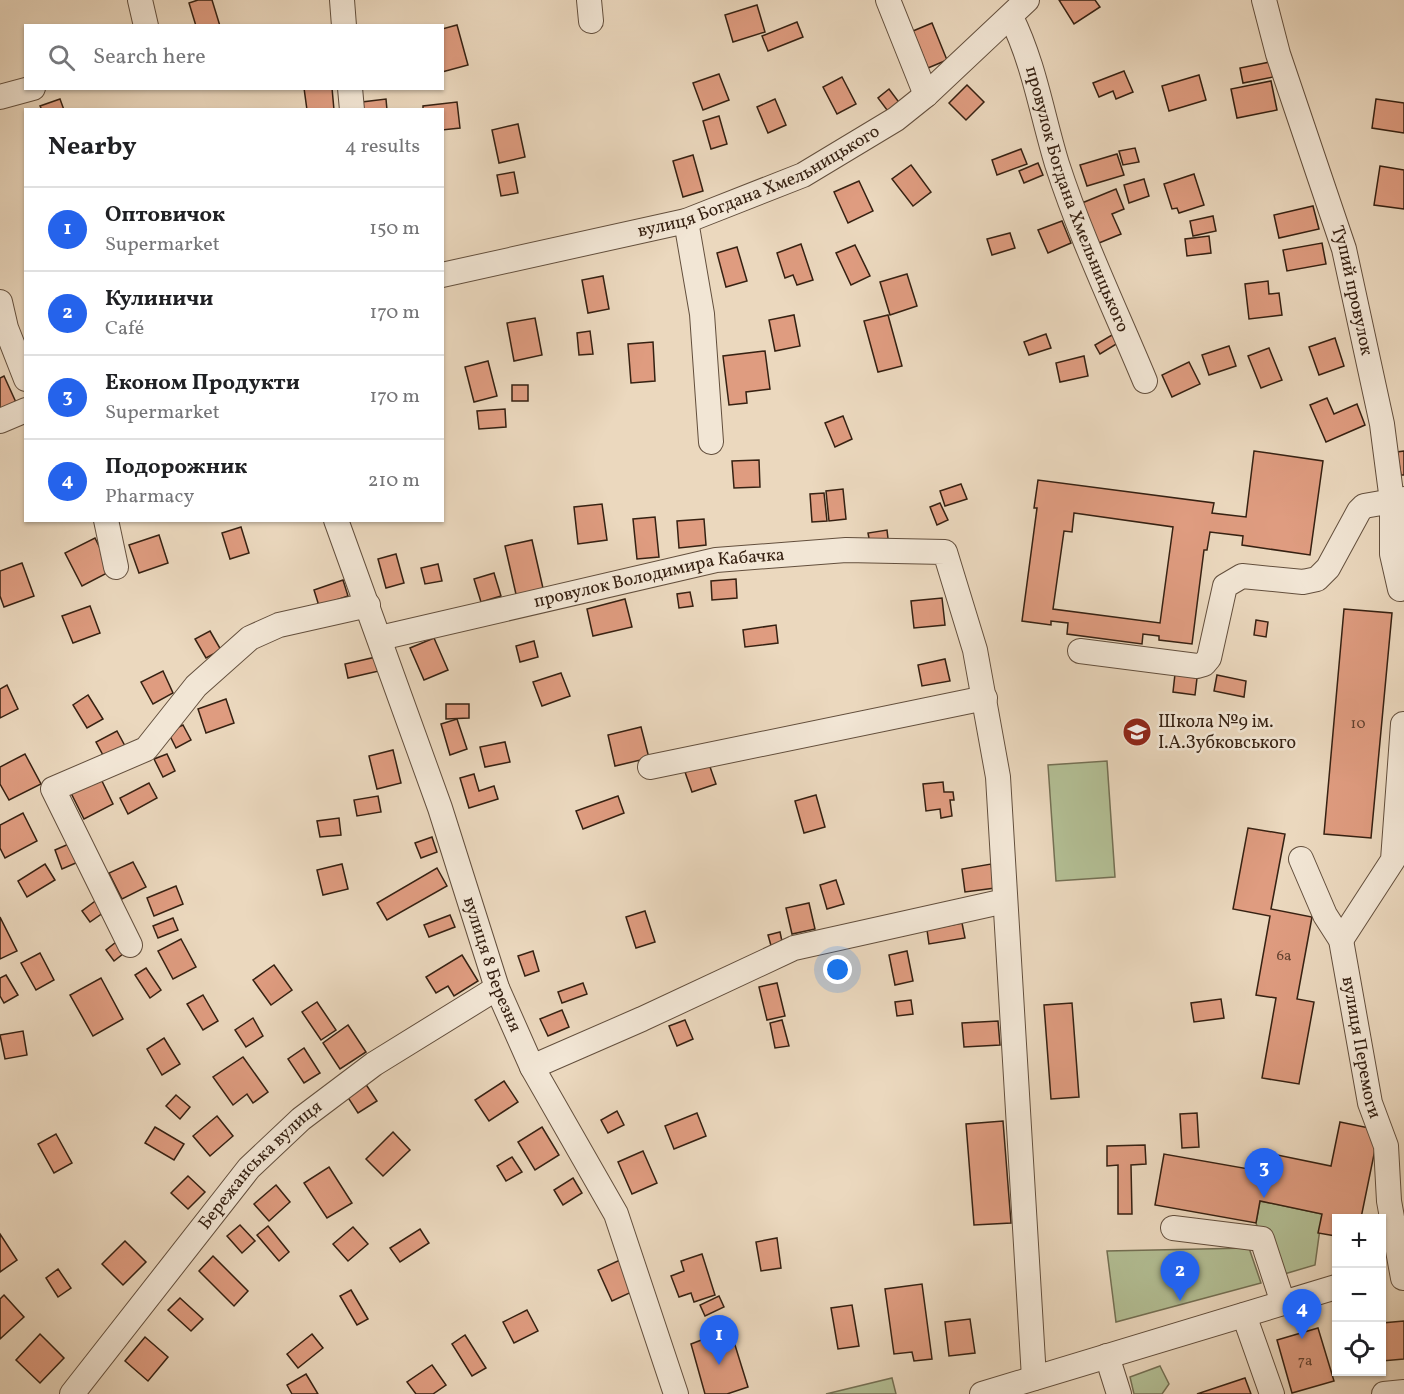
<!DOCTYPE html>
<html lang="en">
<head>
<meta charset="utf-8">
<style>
  :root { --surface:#fff; --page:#f6f6f6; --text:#202124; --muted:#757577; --line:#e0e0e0; --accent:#2563eb }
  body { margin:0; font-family:Vollkorn,serif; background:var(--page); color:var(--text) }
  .controls { position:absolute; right:18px; bottom:18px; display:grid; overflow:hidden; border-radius:0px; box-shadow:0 2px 4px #0004 }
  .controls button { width:54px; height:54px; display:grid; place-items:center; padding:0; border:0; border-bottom:2px solid var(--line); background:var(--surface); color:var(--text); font:30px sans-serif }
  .you { position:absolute; left:838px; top:970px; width:21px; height:21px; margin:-15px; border:4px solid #fff; border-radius:50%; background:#1a73e8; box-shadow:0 0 0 9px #1a73e833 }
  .badge { display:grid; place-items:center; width:39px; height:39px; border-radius:50%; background:var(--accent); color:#fff; font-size:20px; font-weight:700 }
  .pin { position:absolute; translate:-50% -50px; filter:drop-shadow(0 2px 3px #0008) }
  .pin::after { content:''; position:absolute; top:32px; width:21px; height:18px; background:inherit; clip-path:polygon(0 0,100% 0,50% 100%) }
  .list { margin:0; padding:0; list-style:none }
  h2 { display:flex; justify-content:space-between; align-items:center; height:78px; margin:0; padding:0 24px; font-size:26px }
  h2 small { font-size:20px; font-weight:400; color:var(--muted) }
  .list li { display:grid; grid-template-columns:39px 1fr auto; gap:18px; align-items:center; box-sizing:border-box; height:84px; padding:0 24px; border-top:2px solid var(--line) }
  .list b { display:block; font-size:22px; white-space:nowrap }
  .list p { margin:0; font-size:20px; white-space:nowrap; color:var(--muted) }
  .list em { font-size:20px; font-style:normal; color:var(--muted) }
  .icon { flex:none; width:33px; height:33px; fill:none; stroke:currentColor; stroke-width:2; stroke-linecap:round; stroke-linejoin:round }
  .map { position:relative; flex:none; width:1404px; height:1394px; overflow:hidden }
  .search { position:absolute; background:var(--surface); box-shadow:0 2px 4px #0004; left:24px; top:24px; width:420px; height:66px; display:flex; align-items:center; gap:15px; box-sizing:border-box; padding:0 21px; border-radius:0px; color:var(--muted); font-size:22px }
  .panel { position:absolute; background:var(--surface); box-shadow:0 2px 4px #0004; left:24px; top:108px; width:420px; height:414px; border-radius:0px }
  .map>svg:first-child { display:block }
  .green { fill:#b3bf95; stroke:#747054; stroke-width:1.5 }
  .building { fill:#df9c80; stroke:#362112; stroke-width:1.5; fill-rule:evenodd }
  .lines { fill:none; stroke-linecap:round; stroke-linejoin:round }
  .minor-casing { stroke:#634f3d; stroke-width:26 }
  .minor { stroke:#f2e6d5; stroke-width:24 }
  .labels { text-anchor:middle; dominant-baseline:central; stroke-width:5; stroke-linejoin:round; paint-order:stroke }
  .number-label { font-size:15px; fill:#60402e }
  .street-label { font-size:18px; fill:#362112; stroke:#f2e6d5 }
  .poi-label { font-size:18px; fill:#362112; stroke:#f2e6d5; text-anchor:start }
</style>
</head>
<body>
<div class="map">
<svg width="1404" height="1394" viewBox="0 0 1404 1394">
  <rect width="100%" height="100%" fill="#ebd8be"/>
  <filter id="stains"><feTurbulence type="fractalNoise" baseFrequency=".00333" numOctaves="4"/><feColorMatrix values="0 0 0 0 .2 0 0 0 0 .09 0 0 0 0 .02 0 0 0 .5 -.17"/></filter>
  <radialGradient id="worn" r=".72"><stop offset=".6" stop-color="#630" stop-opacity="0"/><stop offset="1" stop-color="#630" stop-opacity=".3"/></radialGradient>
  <g class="green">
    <path d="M1107,761L1115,877L1056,881L1048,765Z"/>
    <path d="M1260,1201L1322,1214L1315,1265L1274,1277L1256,1223Z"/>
    <path d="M1249,1248L1261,1283L1116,1322L1107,1251Z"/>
    <path d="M1160,1366L1169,1384L1162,1394H1134L1130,1377Z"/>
    <path d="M892,1378L896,1394H826Z"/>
  </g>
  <g class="building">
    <path d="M198,0H212L220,26H196L189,3Z"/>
    <path d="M1059,0H1095L1100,7L1074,24Z"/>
    <path d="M757,5L765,32L733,42L725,15Z"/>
    <path d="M797,22L803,37L768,51L762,36Z"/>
    <path d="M932,23L947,60L928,68L913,31Z"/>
    <path d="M457,25L468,65L442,72V29Z"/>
    <path d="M1270,62L1273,77L1243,83L1240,68Z"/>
    <path d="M1124,71L1133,92L1116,99L1113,91L1099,97L1093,83Z"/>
    <path d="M719,74L729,100L703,110L693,83Z"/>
    <path d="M1199,75L1206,100L1169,111L1162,86Z"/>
    <path d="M842,77L856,104L837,114L823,87Z"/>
    <path d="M1271,81L1277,110L1237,118L1231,89Z"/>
    <path d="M967,85L984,102L966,120L949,103Z"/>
    <path d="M304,88H332L334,110H307Z"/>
    <path d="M889,89L904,109L893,118L878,98Z"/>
    <path d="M60,99L64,110H42L40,106Z"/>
    <path d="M386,99L387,110H362V102Z"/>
    <path d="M775,99L786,125L768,133L757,107Z"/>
    <path d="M1376,99L1404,103V133L1372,128Z"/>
    <path d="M457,102L460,128L442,130V110H423V106Z"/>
    <path d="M719,116L727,144L711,149L703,121Z"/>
    <path d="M518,124L525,157L499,163L492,130Z"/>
    <path d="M1135,148L1139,162L1123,165L1119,151Z"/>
    <path d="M1021,149L1027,164L997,175L992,160Z"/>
    <path d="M1117,154L1124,175L1087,186L1080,165Z"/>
    <path d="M693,155L703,191L683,197L673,161Z"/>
    <path d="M1038,163L1043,175L1024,183L1019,171Z"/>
    <path d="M911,165L931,192L913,206L892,179Z"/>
    <path d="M1380,166L1404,170V209L1374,205Z"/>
    <path d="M514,172L518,193L501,196L497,175Z"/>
    <path d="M1194,174L1204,205L1179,213L1177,208L1172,209L1164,184Z"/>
    <path d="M1144,179L1149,196L1129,203L1124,185Z"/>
    <path d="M859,181L873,211L848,223L834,192Z"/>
    <path d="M1116,189L1124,209L1112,214L1121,234L1099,243L1082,203Z"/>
    <path d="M1313,206L1319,229L1279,238L1274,215Z"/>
    <path d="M1213,216L1216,231L1193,236L1190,221Z"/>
    <path d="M1062,221L1071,243L1048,253L1038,230Z"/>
    <path d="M1010,233L1015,248L992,255L987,239Z"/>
    <path d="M1209,236L1211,253L1187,256L1185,239Z"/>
    <path d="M1322,243L1326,264L1287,271L1283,250Z"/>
    <path d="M801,244L813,280L797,285L793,275L785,278L777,253Z"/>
    <path d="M855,245L870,276L851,285L836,253Z"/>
    <path d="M737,247L747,281L726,287L717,253Z"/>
    <path d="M907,274L917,306L890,315L880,282Z"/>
    <path d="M603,276L609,309L588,313L582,280Z"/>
    <path d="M1268,281L1269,294L1279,293L1282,315L1249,319L1245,284Z"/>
    <path d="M794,315L800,346L775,351L769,320Z"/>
    <path d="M888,315L902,366L878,372L864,321Z"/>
    <path d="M535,318L542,355L514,361L507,323Z"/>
    <path d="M590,331L593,354L579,355L577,333Z"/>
    <path d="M1046,334L1051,348L1029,355L1024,342Z"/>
    <path d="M1112,335L1118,343L1100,354L1095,345Z"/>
    <path d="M1335,338L1344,366L1319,375L1309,347Z"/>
    <path d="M653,342L655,381L631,383L628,344Z"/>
    <path d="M1229,346L1236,366L1209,375L1202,355Z"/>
    <path d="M1269,348L1282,380L1261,388L1248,356Z"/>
    <path d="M765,351L770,389L746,392L747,403L729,405L723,356Z"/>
    <path d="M1084,356L1088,376L1060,382L1056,363Z"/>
    <path d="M488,361L497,396L474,402L465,367Z"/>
    <path d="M1189,362L1200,384L1172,397L1162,375Z"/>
    <path d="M4,376L19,409L0,418V378Z"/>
    <rect x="512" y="385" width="16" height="16"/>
    <path d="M1327,398L1334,414L1357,404L1365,425L1326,442L1310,405Z"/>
    <path d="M505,409L506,427L479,429L477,411Z"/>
    <path d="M843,416L852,439L835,447L825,423Z"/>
    <path d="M1254,451L1323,461L1310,555L1242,545L1243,536L1210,532L1207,550H1204L1192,644L1159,640V636L1143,634L1142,644L1067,634L1068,623L1051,621V625L1022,621L1037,508H1034L1038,480L1214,503L1212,513L1246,517ZM1074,513L1173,527L1160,623L1053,609L1064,531L1072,532Z"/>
    <path d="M1404,451V475H1401L1397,452Z"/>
    <path d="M759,460L760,487L734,488L732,461Z"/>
    <path d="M961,484L967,499L945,506L940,491Z"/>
    <path d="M843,489L846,519L829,521L826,491Z"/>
    <path d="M824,493L827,521L812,522L810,494Z"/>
    <path d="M940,503L948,520L937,525L930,507Z"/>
    <path d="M602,504L607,540L578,544L574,507Z"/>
    <path d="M655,517L659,557L637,559L633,519Z"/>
    <path d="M704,519L706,545L679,548L677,521Z"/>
    <path d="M241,527L249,553L230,559L222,533Z"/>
    <path d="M887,530L889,547L871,549L868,533Z"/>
    <path d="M159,535L168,563L139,573L129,545Z"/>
    <path d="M95,538L111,571L82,586L65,553Z"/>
    <path d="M532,540L545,597L518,603L505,546Z"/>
    <path d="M396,554L404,583L386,588L378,559Z"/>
    <path d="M22,563L34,596L4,607L0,596V571Z"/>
    <path d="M438,564L442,581L425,584L421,568Z"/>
    <path d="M494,573L501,596L481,602L474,579Z"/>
    <path d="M736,579L737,598L712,600L711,581Z"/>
    <path d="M343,580L348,596L319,606L314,590Z"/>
    <path d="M690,592L693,606L679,608L677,594Z"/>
    <path d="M942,598L945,625L914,628L911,601Z"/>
    <path d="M625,599L632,627L593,636L587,609Z"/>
    <path d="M90,606L100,633L73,643L62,616Z"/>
    <path d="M1344,609L1392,613L1371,838L1324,834Z"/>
    <path d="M1256,620L1268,622L1266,637L1254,635Z"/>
    <path d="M776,625L778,643L745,647L743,630Z"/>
    <path d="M210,631L221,650L206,658L195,639Z"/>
    <path d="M434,638L448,670L424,680L410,648Z"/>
    <path d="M534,641L538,657L520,662L516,646Z"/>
    <path d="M376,657L379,671L348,678L345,664Z"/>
    <path d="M945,659L950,681L922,686L918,665Z"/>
    <path d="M163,671L173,693L153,704L141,682Z"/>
    <path d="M561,673L570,696L542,706L533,682Z"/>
    <path d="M1175,674L1197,678L1195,695L1173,692Z"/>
    <path d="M1217,675L1246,681L1244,697L1214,691Z"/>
    <path d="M7,685L18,709L0,718V689Z"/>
    <path d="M88,695L103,719L87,728L73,705Z"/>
    <path d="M226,699L234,723L206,733L198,709Z"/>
    <path d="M446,704H469V718L446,719Z"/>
    <path d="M457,719L467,749L450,755L441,724Z"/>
    <path d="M183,725L191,740L176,748L168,732Z"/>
    <path d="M641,727L649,758L615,766L608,735Z"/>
    <path d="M117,731L125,746L104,757L96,742Z"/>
    <path d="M505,742L510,762L485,767L480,747Z"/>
    <path d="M393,750L401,783L377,789L369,756Z"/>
    <path d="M25,754L41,784L9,800L0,784V767Z"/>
    <path d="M167,754L175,771L163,777L154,759Z"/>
    <path d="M709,764L716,784L692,792L685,772Z"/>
    <path d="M474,774L479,791L494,786L498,799L469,808L460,778Z"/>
    <path d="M101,779L113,804L84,819L71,793Z"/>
    <path d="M943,782L944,792H953L954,800H950L952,816L941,818L940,809L926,811L923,784Z"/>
    <path d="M149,783L157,798L128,814L120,798Z"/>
    <path d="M816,795L825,827L804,833L795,801Z"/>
    <path d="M378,796L381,812L357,816L354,800Z"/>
    <path d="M618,796L624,813L583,829L576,811Z"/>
    <path d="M23,813L37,841L5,858L0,848V825Z"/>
    <path d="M339,818L341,835L320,837L317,821Z"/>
    <path d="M1248,828L1285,834L1271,909L1312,917L1297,999L1314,1002L1299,1084L1262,1078L1276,998L1256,995L1270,916L1233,909Z"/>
    <path d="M432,837L437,852L421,858L415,843Z"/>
    <path d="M71,843L78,862L62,869L55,850Z"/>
    <path d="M133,862L146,887L122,899L109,873Z"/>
    <path d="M45,864L55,880L27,897L18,881Z"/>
    <path d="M342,864L348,889L323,895L317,870Z"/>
    <path d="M991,864L995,888L965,892L962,869Z"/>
    <path d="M437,868L447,886L387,920L377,903Z"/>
    <path d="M836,880L844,904L827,909L820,885Z"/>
    <path d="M176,886L183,904L154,916L147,898Z"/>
    <path d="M98,899L107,910L90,922L82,911Z"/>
    <path d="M809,903L815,929L792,934L786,908Z"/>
    <path d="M645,911L655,942L636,948L626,917Z"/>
    <path d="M450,915L455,927L429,937L424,925Z"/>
    <path d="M0,917L17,951L0,959Z"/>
    <path d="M173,918L178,930L158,938L153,926Z"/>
    <path d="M962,923L965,938L929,944L927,930Z"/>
    <path d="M780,932L783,946L772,949L768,935Z"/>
    <path d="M120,939L128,950L114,961L106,950Z"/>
    <path d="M181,939L196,967L173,979L158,951Z"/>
    <path d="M533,951L539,971L525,976L518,956Z"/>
    <path d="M907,951L913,981L895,985L889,955Z"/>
    <path d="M40,953L54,980L36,990L21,963Z"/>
    <path d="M462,955L478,981L454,996L448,986L436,993L426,977Z"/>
    <path d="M274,965L292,990L271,1005L253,980Z"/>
    <path d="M146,968L161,990L150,998L135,975Z"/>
    <path d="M6,975L18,995L4,1003L0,996V978Z"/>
    <path d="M101,978L123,1019L93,1036L70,995Z"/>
    <path d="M583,983L587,994L562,1003L558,992Z"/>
    <path d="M777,983L785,1016L767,1020L759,987Z"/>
    <path d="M203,995L218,1021L203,1030L187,1004Z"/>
    <path d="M1221,999L1224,1018L1194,1022L1191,1003Z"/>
    <path d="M911,1000L913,1014L897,1016L895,1002Z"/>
    <path d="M317,1002L336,1030L321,1040L302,1012Z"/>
    <path d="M1072,1003L1079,1097L1051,1099L1044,1005Z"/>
    <path d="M562,1010L569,1027L548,1036L540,1019Z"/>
    <path d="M253,1018L263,1036L246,1047L235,1030Z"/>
    <path d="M685,1020L693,1039L677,1046L669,1026Z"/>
    <path d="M782,1020L789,1046L775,1048L770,1023Z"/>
    <path d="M998,1021L1000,1045L964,1047L962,1023Z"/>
    <path d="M348,1025L366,1052L340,1069L323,1043Z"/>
    <path d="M23,1031L27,1055L5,1059L0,1035Z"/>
    <path d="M164,1038L180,1064L162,1075L147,1049Z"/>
    <path d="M304,1048L320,1073L304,1083L288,1059Z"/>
    <path d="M243,1057L268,1092L253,1103L247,1094L233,1105L213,1077Z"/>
    <path d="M504,1081L518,1102L489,1121L475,1100Z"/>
    <path d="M365,1083L377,1101L358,1113L347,1096Z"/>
    <path d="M176,1095L190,1107L180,1119L166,1106Z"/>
    <path d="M617,1111L624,1125L608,1133L601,1120Z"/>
    <path d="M697,1113L706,1136L674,1149L665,1126Z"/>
    <path d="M1197,1113L1199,1147L1182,1148L1180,1114Z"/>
    <path d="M217,1116L233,1136L210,1156L193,1136Z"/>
    <path d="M1003,1121L1011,1223L974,1225L966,1124Z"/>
    <path d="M1340,1122L1379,1130L1361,1218H1336V1236L1318,1233L1322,1214L1260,1201L1256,1223L1155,1205L1164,1154L1254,1170L1258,1151L1331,1166Z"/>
    <path d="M155,1127L184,1144L174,1160L145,1143Z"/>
    <path d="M542,1127L559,1155L535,1170L518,1142Z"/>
    <path d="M393,1132L410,1150L383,1176L366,1159Z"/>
    <path d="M56,1134L72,1163L54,1173L38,1144Z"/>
    <path d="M1145,1145L1146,1164L1131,1165L1132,1214H1118V1165L1107,1166V1146Z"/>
    <path d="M643,1151L657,1183L632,1194L618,1162Z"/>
    <path d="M512,1157L522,1172L506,1181L497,1166Z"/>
    <path d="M329,1167L352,1203L327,1218L304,1183Z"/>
    <path d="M188,1176L205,1192L188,1209L171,1193Z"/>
    <path d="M573,1178L582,1193L563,1205L554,1190Z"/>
    <path d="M276,1185L290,1202L269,1221L254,1204Z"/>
    <path d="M240,1225L255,1241L242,1253L227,1236Z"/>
    <path d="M268,1226L289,1252L279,1261L257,1235Z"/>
    <path d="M353,1227L368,1244L348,1261L333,1244Z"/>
    <path d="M420,1229L429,1243L400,1262L390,1248Z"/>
    <path d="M0,1234L17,1260L0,1272Z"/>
    <path d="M777,1238L781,1268L761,1271L756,1242Z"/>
    <path d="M125,1241L146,1262L123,1285L102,1264Z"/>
    <path d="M702,1254L715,1295L694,1302L691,1293L679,1297L671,1276L684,1271L681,1261Z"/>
    <path d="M213,1256L248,1291L234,1306L199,1271Z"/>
    <path d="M620,1260L634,1291L612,1301L598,1270Z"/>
    <path d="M58,1269L71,1288L58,1297L46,1278Z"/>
    <path d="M922,1284L932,1359L914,1361L912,1352L894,1354L885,1289Z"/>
    <path d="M351,1290L368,1319L357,1325L340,1296Z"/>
    <path d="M4,1295L24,1317L0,1339V1299Z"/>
    <path d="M719,1296L724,1307L705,1316L700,1305Z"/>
    <path d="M180,1298L203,1319L191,1331L168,1310Z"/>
    <path d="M852,1305L859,1346L838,1349L831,1308Z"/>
    <path d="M527,1310L538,1331L514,1343L503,1322Z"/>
    <path d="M970,1319L975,1353L949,1356L945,1322Z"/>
    <path d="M1404,1321V1359L1382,1361V1323Z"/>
    <path d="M1318,1328L1334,1381L1292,1393L1277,1340Z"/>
    <path d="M730,1329L748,1387L727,1394H705L691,1344Z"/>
    <path d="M40,1334L64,1358L40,1383L16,1360Z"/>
    <path d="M312,1334L323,1348L298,1368L287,1354Z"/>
    <path d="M465,1335L486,1368L472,1376L452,1344Z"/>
    <path d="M145,1337L168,1357L148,1381L125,1361Z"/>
    <path d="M432,1365L446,1385L433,1394H416L407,1382Z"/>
    <path d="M306,1374L318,1394H292L287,1385Z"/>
    <path d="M1245,1378L1251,1394H1197Z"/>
  </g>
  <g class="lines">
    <g class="minor-casing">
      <g id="minor">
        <path d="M140,0L146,26"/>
        <path d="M342,0L344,26"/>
        <path d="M589,0L591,21"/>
        <path d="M888,0L926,95"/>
        <path id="s1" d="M1264,0L1278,54L1344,249L1382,424L1392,501V554L1400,589"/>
        <path id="s2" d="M1011,17C1034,63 1042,115 1057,164C1081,238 1115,309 1145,381"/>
        <path d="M350,88L352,110"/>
        <path d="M0,97L33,88"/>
        <path d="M686,221L702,314L711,442"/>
        <path id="s3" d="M442,275L686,221L803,175L896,119L926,95L1027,0"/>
        <path d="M0,302L6,328L26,379"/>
        <path d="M0,421L26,410"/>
        <path d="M106,520L116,567"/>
        <path id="s4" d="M336,520L440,808L497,988L532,1067L616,1214L676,1394"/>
        <path id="s5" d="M380,638L716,560L846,550L945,552L975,650L998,777L1034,1378"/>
        <path d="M1080,651L1197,666L1204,664L1209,658L1225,586L1242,576L1303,582L1317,579L1328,568L1359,511L1364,506L1404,499"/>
        <path d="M650,767L985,698"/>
        <path id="s6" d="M1301,859L1325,915L1341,940L1370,1103L1386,1146L1389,1201L1403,1278"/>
        <path d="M1341,940L1393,860L1403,724"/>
        <path d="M130,945L53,789L146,749L196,686L250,638L279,625L368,605"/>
        <path d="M532,1067L642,1019L794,948L1005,901"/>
        <path d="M1173,1228L1262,1239L1283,1303"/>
        <path d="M1244,1315L1272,1394"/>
        <path d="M1107,1356L1119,1394"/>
        <path id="s7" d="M72,1394L249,1168L301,1119L374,1064L497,988"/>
        <path d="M982,1394L1336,1287"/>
        <path d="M1384,1394L1404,1392"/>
      </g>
    </g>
    <use href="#minor" class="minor"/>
  </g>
  <defs>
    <g id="school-disc" transform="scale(1.5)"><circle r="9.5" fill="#8f2418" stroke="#f2e6d5"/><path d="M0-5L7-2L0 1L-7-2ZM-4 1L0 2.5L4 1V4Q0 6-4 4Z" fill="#fff"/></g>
  </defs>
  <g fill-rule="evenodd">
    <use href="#school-disc" x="1137" y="732"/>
  </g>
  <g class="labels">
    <g class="number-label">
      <text x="1358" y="724">10</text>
      <text x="1284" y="956">6а</text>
      <text x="1305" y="1361">7а</text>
    </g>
    <g class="street-label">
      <text stroke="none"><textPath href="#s3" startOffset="332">вулиця Богдана Хмельницького</textPath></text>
      <text stroke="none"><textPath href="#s2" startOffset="194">провулок Богдана Хмельницького</textPath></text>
      <text stroke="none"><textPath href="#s1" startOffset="304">Тупий провулок</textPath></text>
      <text stroke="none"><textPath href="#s5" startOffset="286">провулок Володимира Кабачка</textPath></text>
      <text stroke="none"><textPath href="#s4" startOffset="471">вулиця 8 Березня</textPath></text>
      <text stroke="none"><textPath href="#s6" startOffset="200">вулиця Перемоги</textPath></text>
      <text stroke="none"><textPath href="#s7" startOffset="297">Бережанська вулиця</textPath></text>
    </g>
    <g class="poi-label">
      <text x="1158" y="722">Школа №9 ім.<tspan x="1158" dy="21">І.А.Зубковського</tspan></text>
    </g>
  </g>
  <rect width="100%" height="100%" filter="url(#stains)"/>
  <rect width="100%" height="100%" fill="url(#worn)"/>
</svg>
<div class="controls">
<button>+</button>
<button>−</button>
<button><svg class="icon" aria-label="locate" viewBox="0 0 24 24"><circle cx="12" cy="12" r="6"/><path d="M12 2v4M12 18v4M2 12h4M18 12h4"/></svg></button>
</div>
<div class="you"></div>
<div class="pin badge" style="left:719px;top:1365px">1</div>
<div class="pin badge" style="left:1180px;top:1301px">2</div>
<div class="pin badge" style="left:1264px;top:1198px">3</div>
<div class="pin badge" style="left:1302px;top:1339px">4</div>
<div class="search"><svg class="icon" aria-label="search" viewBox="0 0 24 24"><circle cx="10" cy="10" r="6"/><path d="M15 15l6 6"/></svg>Search here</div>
<section class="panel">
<h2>Nearby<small>4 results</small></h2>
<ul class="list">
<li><span class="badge">1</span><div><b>Оптовичок</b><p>Supermarket</p></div><em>150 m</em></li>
<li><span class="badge">2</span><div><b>Кулиничи</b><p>Café</p></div><em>170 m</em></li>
<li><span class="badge">3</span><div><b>Економ Продукти</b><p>Supermarket</p></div><em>170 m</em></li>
<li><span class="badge">4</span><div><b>Подорожник</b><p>Pharmacy</p></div><em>210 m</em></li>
</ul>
</section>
</div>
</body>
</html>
